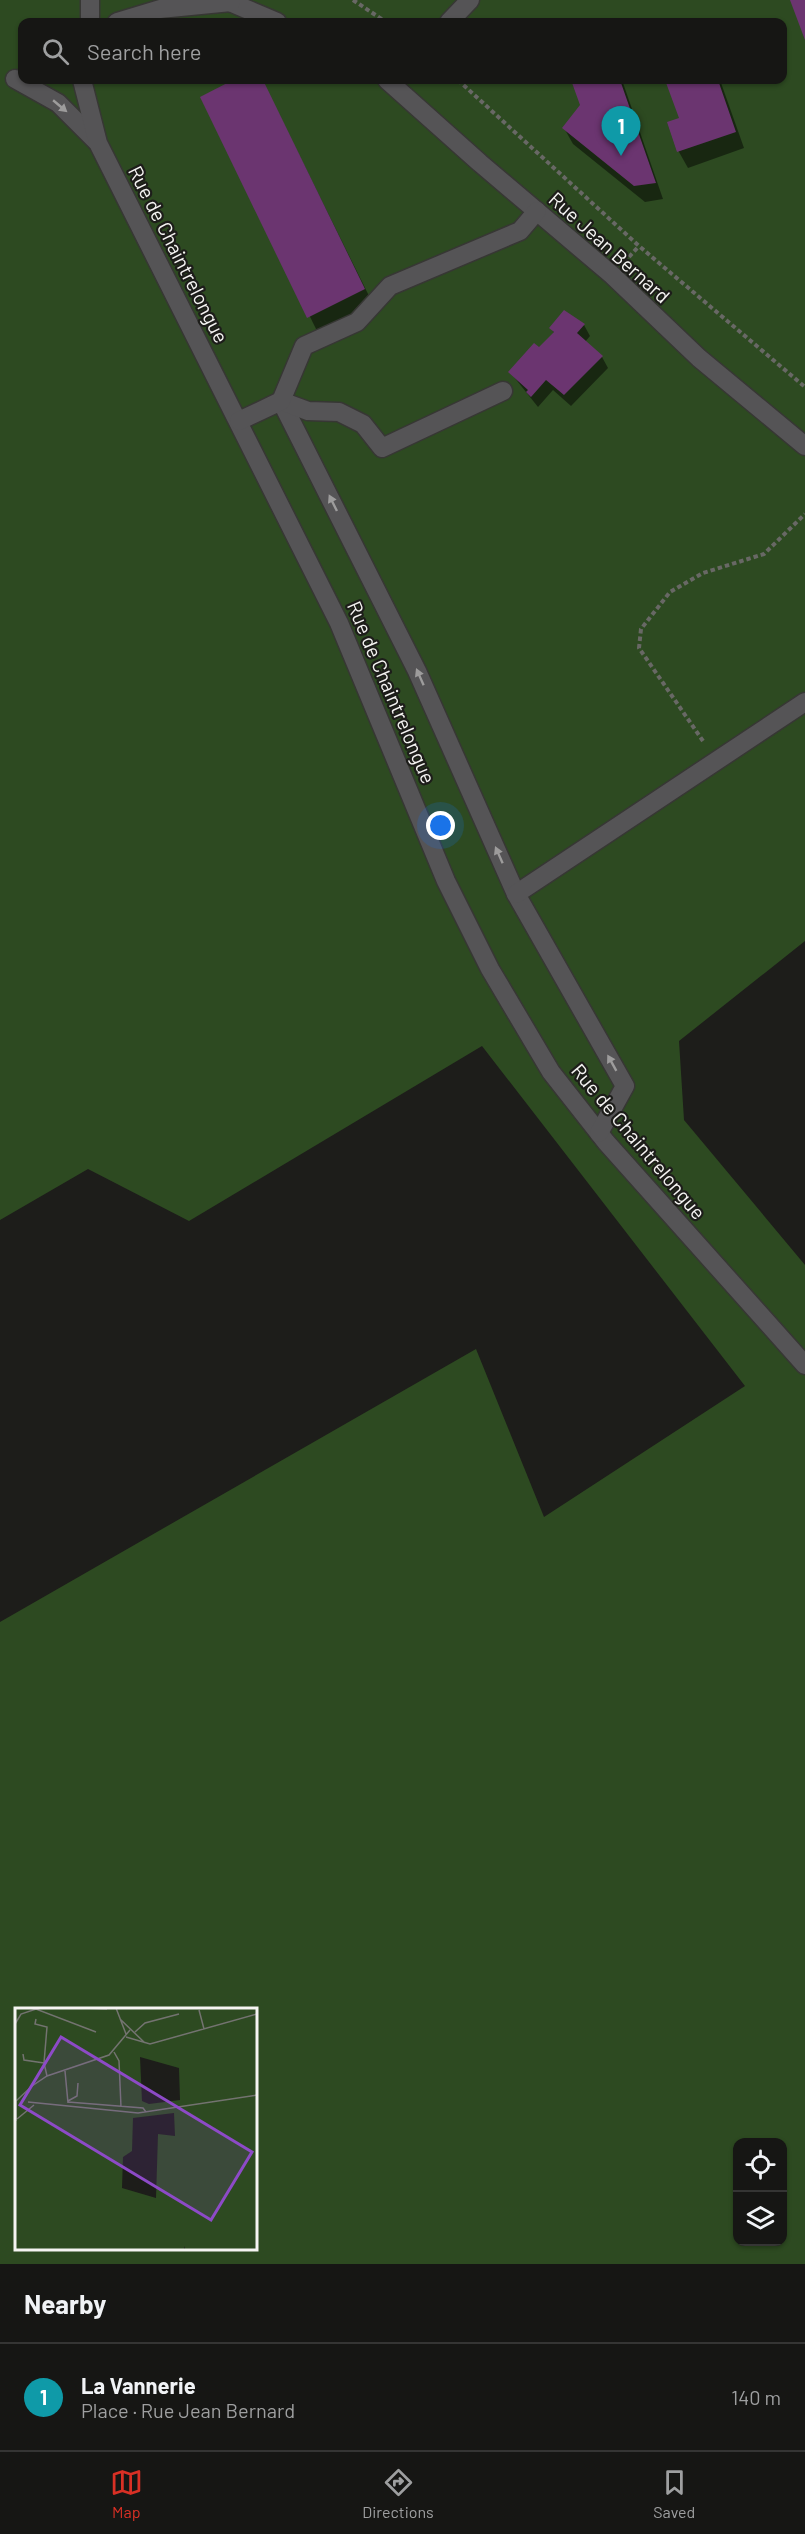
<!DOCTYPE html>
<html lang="en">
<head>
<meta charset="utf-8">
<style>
  :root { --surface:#161614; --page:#1f1f1d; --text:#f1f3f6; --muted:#9e9fa0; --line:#353534; --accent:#d93025 }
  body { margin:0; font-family:Barlow,sans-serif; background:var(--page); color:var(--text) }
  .controls { position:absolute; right:18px; bottom:18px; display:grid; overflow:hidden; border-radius:12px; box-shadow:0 2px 4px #0004 }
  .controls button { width:54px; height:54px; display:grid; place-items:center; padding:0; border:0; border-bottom:2px solid var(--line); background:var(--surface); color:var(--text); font:30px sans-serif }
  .you { position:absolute; left:441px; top:826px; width:21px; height:21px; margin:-15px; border:4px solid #fff; border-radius:50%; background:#1a73e8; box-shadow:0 0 0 9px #1a73e833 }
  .badge { display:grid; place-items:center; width:39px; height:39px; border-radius:50%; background:var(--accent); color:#fff; font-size:20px; font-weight:700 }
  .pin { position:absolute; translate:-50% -50px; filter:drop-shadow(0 2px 3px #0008) }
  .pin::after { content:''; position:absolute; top:32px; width:21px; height:18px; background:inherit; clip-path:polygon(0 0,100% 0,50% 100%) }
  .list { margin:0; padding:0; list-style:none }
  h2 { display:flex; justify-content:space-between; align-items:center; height:78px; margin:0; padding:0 24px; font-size:26px }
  h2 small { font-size:20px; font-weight:400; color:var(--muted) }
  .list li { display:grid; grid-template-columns:39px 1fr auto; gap:18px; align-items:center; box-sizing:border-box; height:108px; padding:0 24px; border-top:2px solid var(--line) }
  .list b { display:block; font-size:22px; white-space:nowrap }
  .list p { margin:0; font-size:20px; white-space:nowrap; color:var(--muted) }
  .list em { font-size:20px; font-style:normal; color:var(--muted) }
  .icon { flex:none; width:33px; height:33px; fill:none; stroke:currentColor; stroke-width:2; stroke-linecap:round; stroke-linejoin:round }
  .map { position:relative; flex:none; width:805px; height:2264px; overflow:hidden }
  .search { position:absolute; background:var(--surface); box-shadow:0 2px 4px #0004; left:18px; right:18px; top:18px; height:66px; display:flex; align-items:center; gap:15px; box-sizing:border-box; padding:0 21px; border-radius:12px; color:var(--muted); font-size:22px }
  .sheet { height:186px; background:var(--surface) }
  nav { display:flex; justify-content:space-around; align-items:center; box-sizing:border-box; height:84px; border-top:2px solid var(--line); background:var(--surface); font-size:16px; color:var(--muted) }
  nav a { display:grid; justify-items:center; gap:3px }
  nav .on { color:var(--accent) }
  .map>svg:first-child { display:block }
  .green { fill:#2d4a21; fill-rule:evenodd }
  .shadow { fill:#0007 }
  .building { fill:#6b3570 }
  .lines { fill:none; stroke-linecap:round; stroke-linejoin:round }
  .minor-casing { stroke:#373734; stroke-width:21 }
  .path { stroke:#686865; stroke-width:4; stroke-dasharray:4.5 3; stroke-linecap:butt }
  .minor { stroke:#555456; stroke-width:18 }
  .oneway { fill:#9d9c9c }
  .labels { text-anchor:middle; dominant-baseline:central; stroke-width:4.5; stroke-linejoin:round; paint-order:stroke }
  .street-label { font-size:20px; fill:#f5f4f2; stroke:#1d1d1a }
  .inset-road { fill:none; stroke:#737370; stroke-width:1.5 }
  .view { fill:#8d4ac7; fill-opacity:0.15; stroke:#8d4ac7; stroke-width:3 }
  .inset-edge { fill:none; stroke:#f5f4f2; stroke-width:3 }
</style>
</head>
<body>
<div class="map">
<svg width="805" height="2264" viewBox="0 0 805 2264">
  <rect width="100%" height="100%" fill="#1d1d1a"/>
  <path class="green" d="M0,0H805V941L679,1041L684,1120L805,1265V2264H0V1622L476,1349L544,1517L745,1386L482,1046L189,1221L88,1169L0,1220ZM22,22H782V80H22ZM16,2009H255V2248H16ZM738,2142H782V2242H738Z"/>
  <g class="shadow">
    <path d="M237,80H262L376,310L320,337L202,98Z"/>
    <path d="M573,80H622L663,199L645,202L573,144L564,128L582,105Z"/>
    <path d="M667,80H720L744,148L688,168L679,152L669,123L681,119Z"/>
    <path d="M584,325L590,336L585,342L602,357L608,368L571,406L553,390L538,407L510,372L539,349L554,333L551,328Z"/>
  </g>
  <g class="building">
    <path d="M790,0H805V40Z"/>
    <path d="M233,80H263L365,289L307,318L200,97Z"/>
    <path d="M571,80H620L656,183L634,186L562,128L580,105Z"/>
    <path d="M665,80H718L736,132L677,152L667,122L679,118Z"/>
    <path d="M564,310L585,324L577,333L603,356L564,395L546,380L531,397L526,392L528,390L508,372L534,343L539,347L554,332L549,328Z"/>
  </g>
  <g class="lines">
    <g class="minor-casing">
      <g id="minor">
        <path d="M90,0V22"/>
        <path d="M225,0L277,22"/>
        <path d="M117,22L160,9L231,2"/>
        <path d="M449,22L470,0"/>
        <path d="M15,79L58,103L96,141"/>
        <path d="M82,80L98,143L339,623L446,881L490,969L551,1072L606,1142L805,1365"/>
        <path d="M387,80L480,163L612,275L699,358L805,446"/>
        <path d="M281,401L417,671L516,894L625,1086L599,1133"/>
        <path d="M281,401L308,411L339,412L363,424L382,448L503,391"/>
        <path d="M239,421L281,401L304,346L357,322L390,286L520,231L537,211"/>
        <path d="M516,894L805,702"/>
      </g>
    </g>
    <g class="path">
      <path d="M353,0L386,22"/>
      <path d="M458,80L639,246L805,387"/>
      <path d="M629,257L639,246"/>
      <path d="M703,741L639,648L641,629L670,592L703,573L764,554L805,514"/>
    </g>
    <use href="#minor" class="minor"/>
  </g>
  <defs><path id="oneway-solid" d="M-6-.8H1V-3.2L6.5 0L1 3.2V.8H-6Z" transform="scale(1.5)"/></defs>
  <g class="oneway">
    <use href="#oneway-solid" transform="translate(60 106) rotate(40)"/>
    <use href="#oneway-solid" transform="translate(333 503) rotate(-116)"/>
    <use href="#oneway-solid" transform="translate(420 677) rotate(-114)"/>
    <use href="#oneway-solid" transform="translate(499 855) rotate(-114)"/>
    <use href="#oneway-solid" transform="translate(612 1063) rotate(-119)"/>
  </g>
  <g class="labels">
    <g class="street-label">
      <text transform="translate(610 247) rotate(42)">Rue Jean Bernard</text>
      <text transform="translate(179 254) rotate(63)">Rue de Chaintrelongue</text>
      <text transform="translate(392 692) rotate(67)">Rue de Chaintrelongue</text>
      <text transform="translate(639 1141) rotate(50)">Rue de Chaintrelongue</text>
    </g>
  </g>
  <g transform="translate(15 2008)">
    <rect width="242" height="242" fill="#1d1d1a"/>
    <path d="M0,0H241V241H170V238L169,241H0ZM125,49L164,60L165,92L134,96L127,93ZM159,105L160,128L143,126L141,190L107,180L108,149L117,143L118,110Z" fill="#2d4a21" fill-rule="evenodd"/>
    <path class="inset-road" d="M69,0L92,1M101,0L111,26M184,2L189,21M21,11L20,16L32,19L29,55L32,68M105,11L130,35M0,16L6,6L21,1L81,24M120,24L130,15L164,6M111,29L135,36L242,6M99,44L104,53L106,99M8,46L9,52L29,55M50,63L53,95M53,93L62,88L63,75M13,94L123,105L242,87M53,94L128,100L131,104M2,111L19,97M1,113V93L17,78L32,68L94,47L115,22"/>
    <path class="view" d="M46,29L237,144L196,212L5,97Z"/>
    <rect width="242" height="242" class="inset-edge"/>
  </g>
</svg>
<div class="controls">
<button><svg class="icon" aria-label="locate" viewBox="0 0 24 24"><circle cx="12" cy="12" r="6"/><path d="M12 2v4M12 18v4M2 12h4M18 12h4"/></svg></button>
<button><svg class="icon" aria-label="layers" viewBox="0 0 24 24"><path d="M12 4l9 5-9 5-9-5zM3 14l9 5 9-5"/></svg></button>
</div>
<div class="you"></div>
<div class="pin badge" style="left:621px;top:156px;background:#0f9aa8">1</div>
<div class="search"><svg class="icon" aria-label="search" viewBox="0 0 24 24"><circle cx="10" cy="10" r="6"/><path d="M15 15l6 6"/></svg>Search here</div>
</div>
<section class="sheet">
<h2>Nearby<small></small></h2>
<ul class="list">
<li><span class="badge" style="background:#0f9aa8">1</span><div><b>La Vannerie</b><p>Place · Rue Jean Bernard</p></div><em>140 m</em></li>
</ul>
</section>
<nav>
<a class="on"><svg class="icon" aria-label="map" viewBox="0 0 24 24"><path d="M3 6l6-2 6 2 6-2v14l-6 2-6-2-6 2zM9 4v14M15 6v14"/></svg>Map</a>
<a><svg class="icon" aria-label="directions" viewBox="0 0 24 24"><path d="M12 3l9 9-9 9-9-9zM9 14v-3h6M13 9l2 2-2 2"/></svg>Directions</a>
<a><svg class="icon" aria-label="saved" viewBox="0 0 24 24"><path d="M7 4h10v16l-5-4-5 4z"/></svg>Saved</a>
</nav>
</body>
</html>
